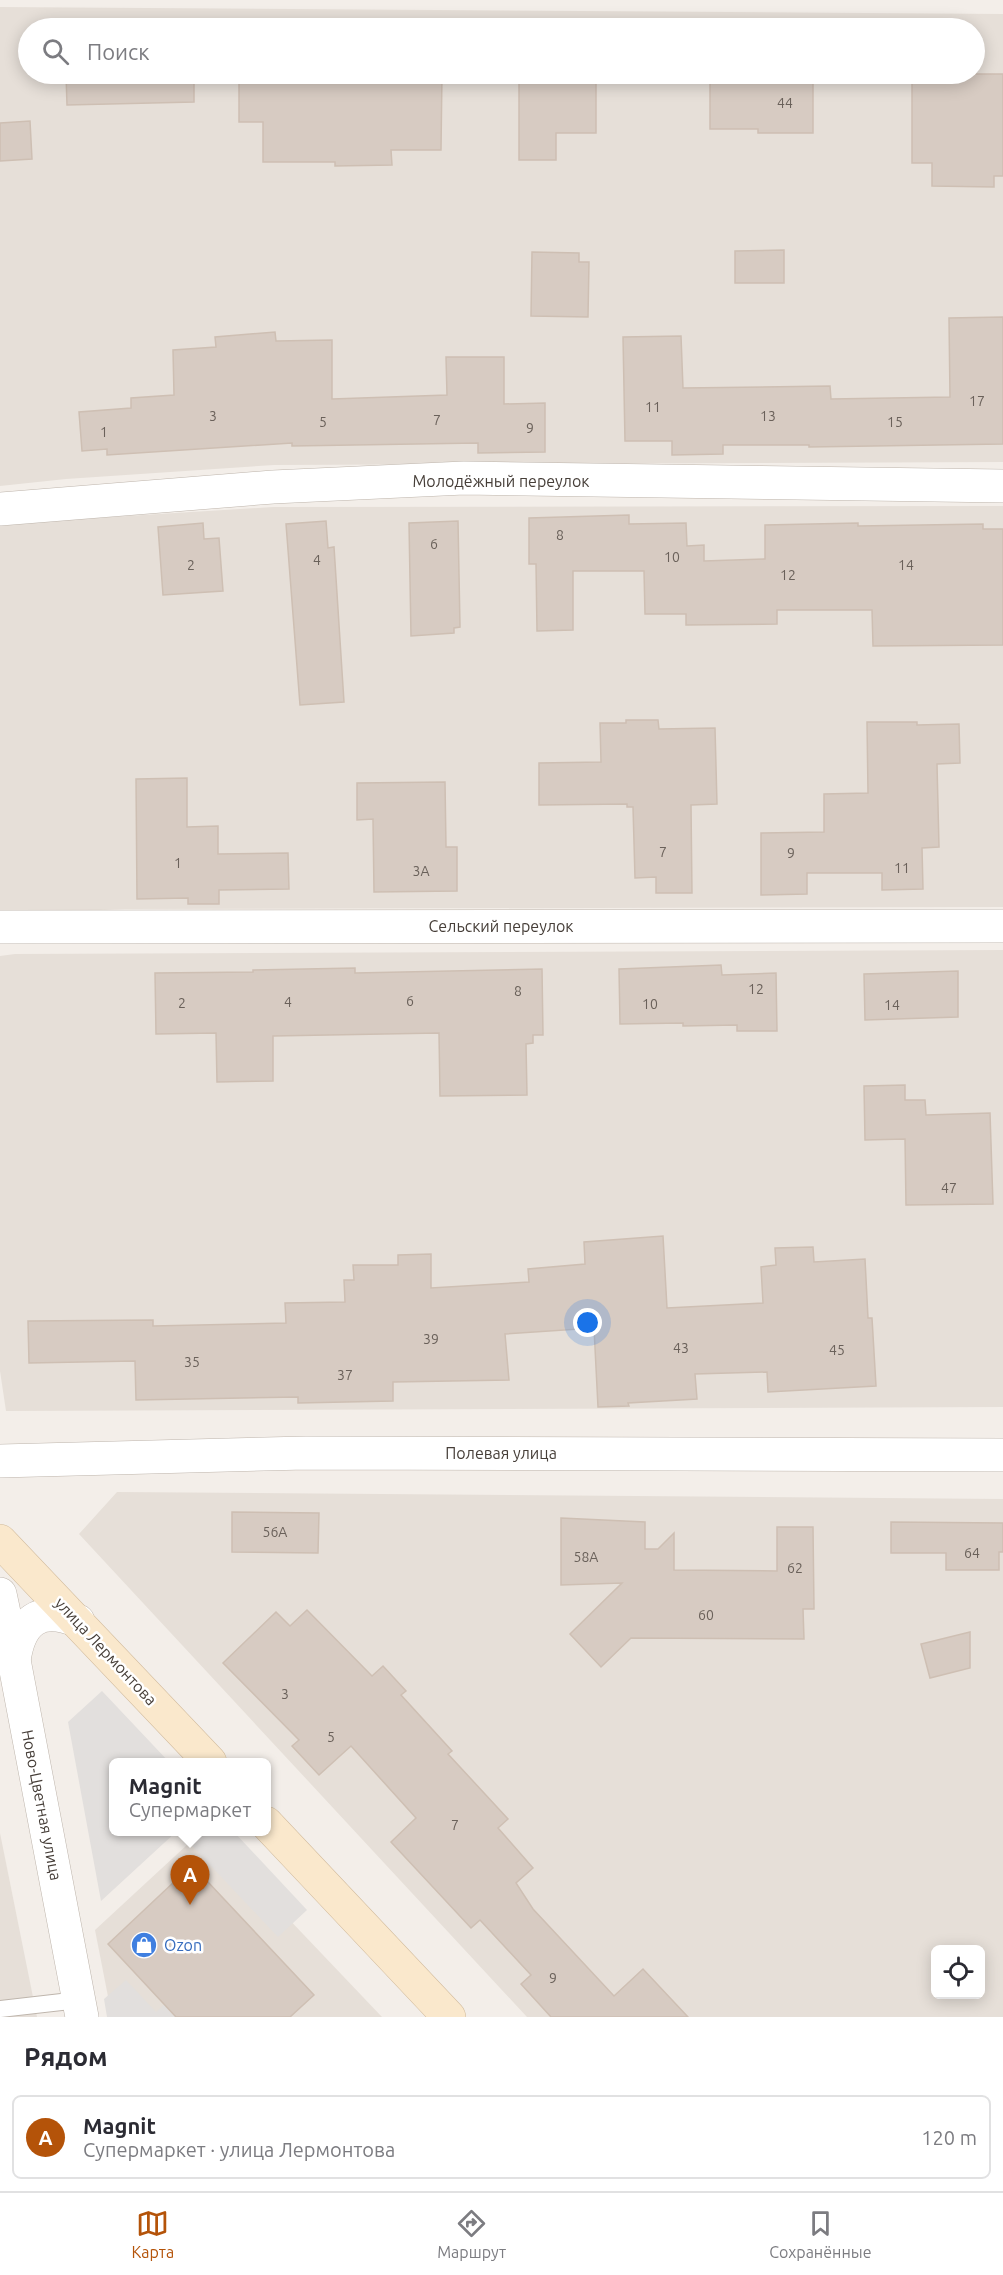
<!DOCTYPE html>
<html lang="ru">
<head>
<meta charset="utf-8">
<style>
  :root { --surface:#fff; --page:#f2f2f3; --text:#2b2b33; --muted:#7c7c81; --line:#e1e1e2; --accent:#b45309 }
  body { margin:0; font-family:Ubuntu,sans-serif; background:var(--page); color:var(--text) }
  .controls { position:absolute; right:18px; bottom:18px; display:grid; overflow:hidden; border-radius:9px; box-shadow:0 3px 15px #0003 }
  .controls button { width:54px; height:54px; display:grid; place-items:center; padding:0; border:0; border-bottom:2px solid var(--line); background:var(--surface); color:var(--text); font:30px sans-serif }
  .you { position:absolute; left:588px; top:1323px; width:21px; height:21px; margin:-15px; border:4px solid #fff; border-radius:50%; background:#1a73e8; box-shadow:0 0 0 9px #1a73e833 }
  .badge { display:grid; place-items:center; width:39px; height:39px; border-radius:50%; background:var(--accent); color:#fff; font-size:20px; font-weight:700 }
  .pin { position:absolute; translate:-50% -50px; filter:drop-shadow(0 2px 3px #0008) }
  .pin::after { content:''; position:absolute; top:32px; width:21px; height:18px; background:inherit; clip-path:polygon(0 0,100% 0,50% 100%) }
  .popup { position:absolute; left:109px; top:1758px; width:162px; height:78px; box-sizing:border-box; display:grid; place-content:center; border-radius:9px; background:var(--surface); filter:drop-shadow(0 2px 4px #0005); font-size:20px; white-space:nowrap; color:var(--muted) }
  .popup b { font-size:22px; color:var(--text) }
  .popup::after { content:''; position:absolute; left:50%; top:100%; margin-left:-12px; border:12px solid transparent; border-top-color:var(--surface) }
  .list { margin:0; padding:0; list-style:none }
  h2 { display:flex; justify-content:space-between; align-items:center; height:78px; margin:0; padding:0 24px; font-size:26px }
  h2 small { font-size:20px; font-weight:400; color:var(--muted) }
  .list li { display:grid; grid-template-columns:39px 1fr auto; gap:18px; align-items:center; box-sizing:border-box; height:84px; margin:0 12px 12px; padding:0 12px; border:2px solid var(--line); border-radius:9px }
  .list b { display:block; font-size:22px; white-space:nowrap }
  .list p { margin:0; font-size:20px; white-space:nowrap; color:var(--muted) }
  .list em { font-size:20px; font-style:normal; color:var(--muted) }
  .icon { flex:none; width:33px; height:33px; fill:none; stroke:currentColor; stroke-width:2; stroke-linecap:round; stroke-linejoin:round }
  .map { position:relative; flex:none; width:1003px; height:2017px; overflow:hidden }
  .search { position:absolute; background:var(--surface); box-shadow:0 3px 15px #0003; left:18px; right:18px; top:18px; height:66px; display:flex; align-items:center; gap:15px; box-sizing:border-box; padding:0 21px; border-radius:33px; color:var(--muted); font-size:22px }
  .sheet { height:174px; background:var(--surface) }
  nav { display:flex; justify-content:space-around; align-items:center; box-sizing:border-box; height:84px; border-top:2px solid var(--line); background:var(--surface); font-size:16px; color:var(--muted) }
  nav a { display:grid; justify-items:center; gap:3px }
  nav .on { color:var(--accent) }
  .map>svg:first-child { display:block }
  .residential { fill:#e6dfd8; fill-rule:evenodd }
  .parking { fill:#e2dfdd }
  .building { fill:#d7cbc2; stroke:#cebfb3; stroke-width:1.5 }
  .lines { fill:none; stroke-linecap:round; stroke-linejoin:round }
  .lane-casing { stroke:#beb5ac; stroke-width:18 }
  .street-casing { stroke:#beb5ac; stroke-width:34 }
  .secondary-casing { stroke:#d2bc9e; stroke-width:34 }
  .lane { stroke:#fff; stroke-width:16 }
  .street { stroke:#fff; stroke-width:33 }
  .secondary { stroke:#fae8cc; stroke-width:33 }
  .labels { text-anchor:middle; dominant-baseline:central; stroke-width:5; stroke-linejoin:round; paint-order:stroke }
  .number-label { font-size:14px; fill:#6a615a }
  .street-label { font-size:16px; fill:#463e38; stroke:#fff }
  .shop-label { font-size:16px; fill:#366cbe; stroke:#fff; text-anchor:start }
</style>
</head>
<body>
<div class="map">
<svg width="1003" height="2017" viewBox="0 0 1003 2017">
  <rect width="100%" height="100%" fill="#f3eee9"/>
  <g class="residential">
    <path d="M0,7L1003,14V462L274,465L66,479L0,486ZM28,28H974V74H28Z"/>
    <path d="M1003,506V907L125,909L0,914V526L30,522L273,507Z"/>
    <path d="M1003,950V1407L6,1411L0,1371V956L15,954Z"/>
    <path d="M117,1492L1003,1499V2017H527L79,1534ZM936,1950H980V1994H936Z"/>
    <path d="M201,1832H206L382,2017H112L95,1930Z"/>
    <path d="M0,1833L37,2017H0Z"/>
  </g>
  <g class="parking">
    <path d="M102,1691L169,1762H114V1832H176L101,1901L68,1722Z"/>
    <path d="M179,1832H234L307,1910L278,1937Z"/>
    <path d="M126,1980L156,2012L169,2000L186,2017H107L104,1999Z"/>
  </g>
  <g class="building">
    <path d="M66,74H194V102L67,105Z"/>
    <path d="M239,74H442L441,150H391L392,165L335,166V162H263V122H239Z"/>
    <path d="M519,74H596V133H556V160H519Z"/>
    <path d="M710,74H813V133H758V129H710Z"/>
    <path d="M912,74H1003V176H994V187L932,186V163H912Z"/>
    <path d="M30,121L32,159L0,161V123Z"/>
    <path d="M784,250V283H735V251Z"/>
    <path d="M532,252L579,253V262H589L588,317L531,316Z"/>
    <path d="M1003,317V444L809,447V445H723V454L672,455V441H625L623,337L681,336L683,388L830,386L831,399L950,397L949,318Z"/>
    <path d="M275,332L276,341L332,340V399L447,395L446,357H504V404L545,403V452L478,453V443L292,446V443L107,455V449L82,451L79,412L131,408V398L174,395L173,350L216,347L215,337Z"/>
    <path d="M629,515V524L686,523L687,546L704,545V561L765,559V525L858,523V526L983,524V529H1003V645L873,646L872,610H777V624L686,625V614H645L644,571H573V630L537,631L536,564H529V518Z"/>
    <path d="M326,521L328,548L334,547L344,702L300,705L286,524Z"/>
    <path d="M458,521L460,627L454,628V633L411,636L409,523Z"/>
    <path d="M203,523L204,539L219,538L223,591L163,595L158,527Z"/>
    <path d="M626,720H658L659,729L715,728L717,804L691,805L692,893H656V877L635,878L633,807H627V804L539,805V763L601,762L600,723H626Z"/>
    <path d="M867,722H917V725L959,724L960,763L937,764L939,847L922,848L923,889L882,890V873H807V894L761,895V833L824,832V794L868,793Z"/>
    <path d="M187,778V827L218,826V854L288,853L289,889L219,890V904H188V898L137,899L136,779Z"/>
    <path d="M445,782L446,847H457V891L374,892L373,819L357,820V783Z"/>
    <path d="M721,965L722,975L776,973L777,1031H737V1025L683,1026V1023L620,1024L619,969Z"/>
    <path d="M355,968V973L542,969L543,1035H533V1043L526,1044L527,1095L440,1096L439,1033L273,1036V1081L217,1082L216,1033L156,1034L155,973L253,972V970Z"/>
    <path d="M958,971V1017L865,1020L864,974Z"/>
    <path d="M905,1085V1100H925L926,1115L990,1113L993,1204L906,1205L905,1139L865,1140L864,1086Z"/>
    <path d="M663,1236L667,1308L763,1303L761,1267L776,1265L775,1248L813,1247L814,1262L865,1259L868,1318H872L876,1386L768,1392L767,1372L695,1374L697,1399L628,1403L629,1406L598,1407L594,1328L505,1334L509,1380L393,1382V1401L298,1403V1397L136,1400L135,1361L29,1363L28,1321L153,1320V1326L286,1323L285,1303L345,1302L344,1280H354L353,1265H398V1255L431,1254V1288L529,1282L528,1269L585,1264L584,1242Z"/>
    <path d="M232,1512L319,1513L318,1553L232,1552Z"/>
    <path d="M561,1518L645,1522V1549H658L674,1533V1570L777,1571V1527H813L814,1609H803L804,1639L631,1638L601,1667L570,1634L622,1583L561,1585Z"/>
    <path d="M891,1522L1003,1523V1552H999V1570H946V1553H891Z"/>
    <path d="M307,1610L372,1676L383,1666L406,1691L401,1695L452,1751L448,1754L508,1819L498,1828L533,1868L516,1883L533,1909L614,1996L643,1969L688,2017H551L521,1984L531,1975L480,1920L471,1928L391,1842L416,1818L351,1746L319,1775L292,1746L299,1740L223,1663L276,1612L290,1626Z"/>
    <path d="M970,1632V1668L930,1678L921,1644Z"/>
    <path d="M192,1865L314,1995L290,2017H176L108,1944Z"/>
  </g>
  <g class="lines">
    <g class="lane-casing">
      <path id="lane" d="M0,2009L79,2000"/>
    </g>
    <g class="street-casing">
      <g id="street">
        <path d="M0,509L273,487L464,478L1003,486"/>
        <path d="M0,927L1003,926"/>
        <path d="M0,1461L306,1453L1003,1455"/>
        <path d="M0,1594L14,1660L82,2017"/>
        <path d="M14,1660C20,1621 39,1605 78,1621"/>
      </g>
    </g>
    <g class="secondary-casing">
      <g id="secondary">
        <path d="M0,1541L210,1762"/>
        <path d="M266,1823L449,2017"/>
      </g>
    </g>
    <use href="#lane" class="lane"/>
    <use href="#street" class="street"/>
    <use href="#secondary" class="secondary"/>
  </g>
  <defs>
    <g id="shop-disc" transform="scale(1.35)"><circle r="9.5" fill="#3f7fe0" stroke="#fff"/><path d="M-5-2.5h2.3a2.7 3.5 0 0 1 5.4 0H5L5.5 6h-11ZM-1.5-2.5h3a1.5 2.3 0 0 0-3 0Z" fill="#fff"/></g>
  </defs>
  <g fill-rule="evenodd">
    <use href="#shop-disc" x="144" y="1945"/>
  </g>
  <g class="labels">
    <g class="number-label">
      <text x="785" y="103">44</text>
      <text x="977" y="401">17</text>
      <text x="653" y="407">11</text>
      <text x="213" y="416">3</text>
      <text x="768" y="416">13</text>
      <text x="437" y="420">7</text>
      <text x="323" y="422">5</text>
      <text x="895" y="422">15</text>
      <text x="530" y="428">9</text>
      <text x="104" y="432">1</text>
      <text x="560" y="535">8</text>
      <text x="434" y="544">6</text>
      <text x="672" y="557">10</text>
      <text x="317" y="560">4</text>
      <text x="191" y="565">2</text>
      <text x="906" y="565">14</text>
      <text x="788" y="575">12</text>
      <text x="663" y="852">7</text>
      <text x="791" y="853">9</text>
      <text x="178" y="863">1</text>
      <text x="902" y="868">11</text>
      <text x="421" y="871">3А</text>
      <text x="756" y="989">12</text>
      <text x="518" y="991">8</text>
      <text x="410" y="1001">6</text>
      <text x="288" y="1002">4</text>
      <text x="182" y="1003">2</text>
      <text x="650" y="1004">10</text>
      <text x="892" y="1005">14</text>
      <text x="949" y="1188">47</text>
      <text x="431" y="1339">39</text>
      <text x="681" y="1348">43</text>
      <text x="837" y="1350">45</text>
      <text x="192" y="1362">35</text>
      <text x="345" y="1375">37</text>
      <text x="275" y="1532">56А</text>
      <text x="972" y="1553">64</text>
      <text x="586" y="1557">58А</text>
      <text x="795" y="1568">62</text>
      <text x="706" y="1615">60</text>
      <text x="285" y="1694">3</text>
      <text x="331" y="1737">5</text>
      <text x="455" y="1825">7</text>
      <text x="553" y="1978">9</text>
    </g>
    <g class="street-label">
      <text x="501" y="481">Молодёжный переулок</text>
      <text x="501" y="926">Сельский переулок</text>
      <text x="501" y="1453">Полевая улица</text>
      <text transform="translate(106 1651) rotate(47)">улица Лермонтова</text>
      <text transform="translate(42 1805) rotate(79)">Ново-Цветная улица</text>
    </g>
    <g class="shop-label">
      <text x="164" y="1945">Ozon</text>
    </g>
  </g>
</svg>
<div class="controls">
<button><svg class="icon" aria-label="locate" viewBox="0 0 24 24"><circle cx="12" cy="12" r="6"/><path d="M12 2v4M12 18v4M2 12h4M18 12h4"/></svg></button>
</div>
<div class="you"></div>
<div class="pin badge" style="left:190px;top:1905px">A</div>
<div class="popup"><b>Magnit</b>Супермаркет</div>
<div class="search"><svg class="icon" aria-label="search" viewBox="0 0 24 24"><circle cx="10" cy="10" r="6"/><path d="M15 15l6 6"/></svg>Поиск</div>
</div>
<section class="sheet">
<h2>Рядом<small></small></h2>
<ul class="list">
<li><span class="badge">A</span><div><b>Magnit</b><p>Супермаркет · улица Лермонтова</p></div><em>120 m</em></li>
</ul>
</section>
<nav>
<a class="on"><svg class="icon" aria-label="map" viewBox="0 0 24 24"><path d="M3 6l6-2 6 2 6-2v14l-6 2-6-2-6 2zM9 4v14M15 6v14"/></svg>Карта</a>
<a><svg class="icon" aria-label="directions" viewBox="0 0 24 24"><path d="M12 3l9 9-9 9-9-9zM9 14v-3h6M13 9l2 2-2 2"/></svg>Маршрут</a>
<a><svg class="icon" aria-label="saved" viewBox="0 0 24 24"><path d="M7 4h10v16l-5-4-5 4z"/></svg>Сохранённые</a>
</nav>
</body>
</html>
